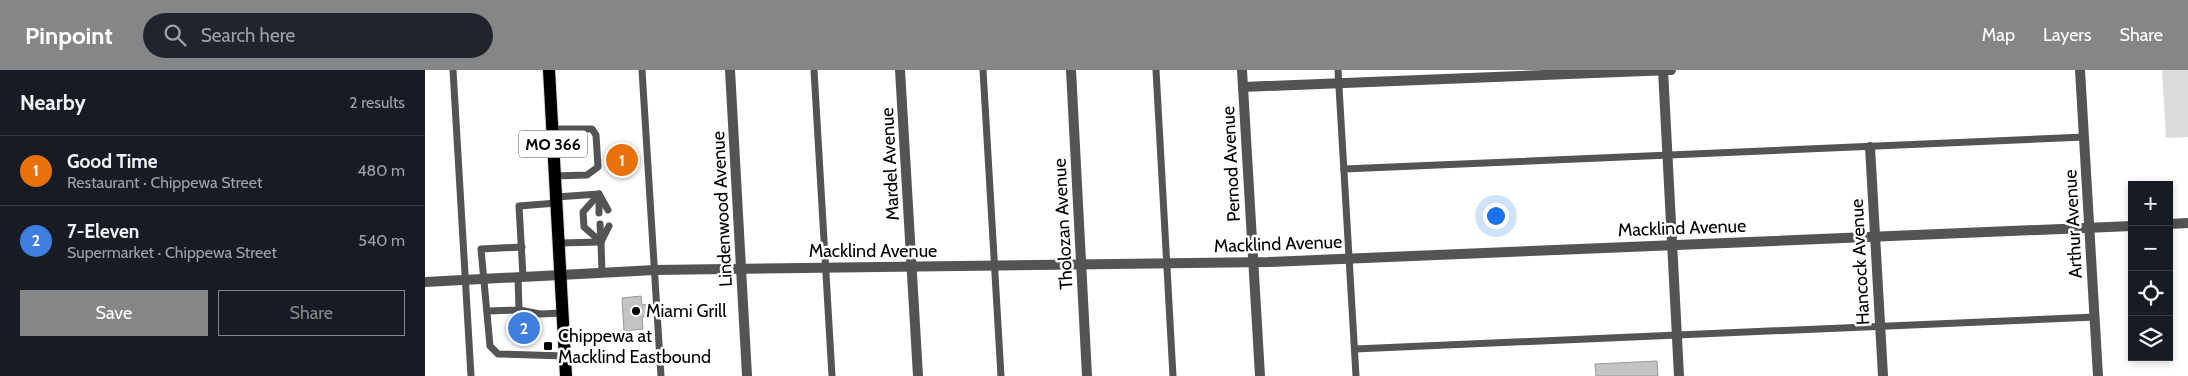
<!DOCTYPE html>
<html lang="en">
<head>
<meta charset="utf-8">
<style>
  :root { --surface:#171b24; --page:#20242c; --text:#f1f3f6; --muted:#9ea1a6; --line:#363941; --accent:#858687 }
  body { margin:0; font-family:Cabin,sans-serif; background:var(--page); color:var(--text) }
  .controls { position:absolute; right:15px; bottom:15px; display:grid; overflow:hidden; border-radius:0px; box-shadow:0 2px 8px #0003 }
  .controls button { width:45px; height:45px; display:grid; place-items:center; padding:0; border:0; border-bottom:1px solid var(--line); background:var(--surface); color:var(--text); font:25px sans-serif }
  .you { position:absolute; left:1070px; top:145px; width:18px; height:18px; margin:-12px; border:4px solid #fff; border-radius:50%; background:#1a73e8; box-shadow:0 0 0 8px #1a73e833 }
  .badge { display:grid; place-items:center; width:32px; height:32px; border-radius:50%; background:var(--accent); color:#fff; font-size:16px; font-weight:700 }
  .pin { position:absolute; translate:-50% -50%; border:2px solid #fff; box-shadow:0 1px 5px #0006 }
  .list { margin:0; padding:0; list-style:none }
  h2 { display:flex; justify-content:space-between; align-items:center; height:65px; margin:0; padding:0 20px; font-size:21px }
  h2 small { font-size:16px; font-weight:400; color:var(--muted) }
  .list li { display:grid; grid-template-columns:32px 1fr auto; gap:15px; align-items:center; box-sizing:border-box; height:70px; padding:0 20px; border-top:1px solid var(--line) }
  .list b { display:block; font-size:19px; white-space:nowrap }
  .list p { margin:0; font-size:16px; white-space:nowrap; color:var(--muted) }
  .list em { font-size:16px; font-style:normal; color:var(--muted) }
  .actions { display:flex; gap:10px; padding:15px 20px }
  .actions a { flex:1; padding:11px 0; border:1px solid var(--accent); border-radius:0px; text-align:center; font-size:18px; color:var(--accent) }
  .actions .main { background:var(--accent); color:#fff }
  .icon { flex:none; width:28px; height:28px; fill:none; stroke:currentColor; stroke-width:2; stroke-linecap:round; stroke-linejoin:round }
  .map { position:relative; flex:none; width:1763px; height:306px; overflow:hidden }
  header { display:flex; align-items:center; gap:30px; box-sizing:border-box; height:70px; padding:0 25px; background:var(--accent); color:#fff }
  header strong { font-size:24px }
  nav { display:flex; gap:28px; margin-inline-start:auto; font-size:18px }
  .search { width:350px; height:45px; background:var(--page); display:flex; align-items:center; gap:12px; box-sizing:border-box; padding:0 18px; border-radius:28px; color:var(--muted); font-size:19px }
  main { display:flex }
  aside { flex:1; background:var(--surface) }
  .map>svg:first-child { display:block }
  .green { fill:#dbdbdb }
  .building { fill:#c4c4c4; stroke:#989898 }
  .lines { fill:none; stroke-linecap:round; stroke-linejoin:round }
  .primary-casing { stroke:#dbdbdb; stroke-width:14 }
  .service { stroke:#545454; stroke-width:7 }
  .minor { stroke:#545454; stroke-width:10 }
  .tertiary { stroke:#545454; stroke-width:10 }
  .primary { stroke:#000; stroke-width:12 }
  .poi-dot { fill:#000; stroke:#fff; stroke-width:2 }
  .labels { text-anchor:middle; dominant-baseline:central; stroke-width:5; stroke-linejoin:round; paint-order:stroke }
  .shield { fill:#fff; stroke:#4c4c4c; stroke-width:1 }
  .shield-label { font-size:16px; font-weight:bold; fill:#000 }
  .street-label { font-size:18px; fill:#000; stroke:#fff }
  .poi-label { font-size:18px; fill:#000; stroke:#fff; text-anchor:start }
</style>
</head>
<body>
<header>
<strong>Pinpoint</strong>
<div class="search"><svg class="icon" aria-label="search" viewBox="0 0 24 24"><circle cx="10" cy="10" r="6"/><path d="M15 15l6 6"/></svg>Search here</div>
<nav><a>Map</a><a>Layers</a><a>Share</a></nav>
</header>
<main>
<aside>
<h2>Nearby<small>2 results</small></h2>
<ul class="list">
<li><span class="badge" style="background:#e8710a">1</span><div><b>Good Time</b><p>Restaurant · Chippewa Street</p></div><em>480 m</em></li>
<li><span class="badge" style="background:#3f7fe0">2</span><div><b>7-Eleven</b><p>Supermarket · Chippewa Street</p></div><em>540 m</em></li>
</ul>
<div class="actions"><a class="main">Save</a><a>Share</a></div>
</aside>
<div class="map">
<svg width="1763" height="306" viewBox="0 0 1763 306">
  <rect width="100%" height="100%" fill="#fff"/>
  <path class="green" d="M1737,0H1763V67L1741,68Z"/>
  <g class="building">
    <path d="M216,226L217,235L224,234L225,247H217L218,259L199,261L197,228Z"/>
    <path d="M1232,291L1233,306H1171L1170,294Z"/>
  </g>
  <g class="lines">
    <g class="primary-casing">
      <path id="primary" d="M124,0L141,306"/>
    </g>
    <g class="service">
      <path d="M28,0L46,306"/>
      <path d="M217,0L236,306"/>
      <path d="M389,0L407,306"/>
      <path d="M558,0L576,306"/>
      <path d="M731,0L748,306"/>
      <path d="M913,0L931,306"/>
      <path d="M127,59H167L171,65L173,97L162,105L130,106"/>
      <path d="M919,99L1659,67"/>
      <path d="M131,127L174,124V143"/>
      <path d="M183,140L174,124L158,142L159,157L176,172L184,156"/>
      <path d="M176,172L177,203"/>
      <path d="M134,173L176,172L175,154"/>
      <path d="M97,177L56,179L65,276L73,284L140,286"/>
      <path d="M98,207L94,136L132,133"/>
      <path d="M94,240L115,244L137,243"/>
      <path d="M62,241L94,240L93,207"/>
      <path d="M930,279L1670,247"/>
    </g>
    <g class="minor">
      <path d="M305,0L322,306"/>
      <path d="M475,0L493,306"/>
      <path d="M646,0L662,306"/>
      <path d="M1238,0L1254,306"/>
      <path d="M1655,0L1673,306"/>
      <path d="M818,17L1246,0"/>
      <path d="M1445,77L1458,306"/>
    </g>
    <g class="tertiary">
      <path d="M817,0L835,306"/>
      <path d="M1744,154L1763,153"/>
      <path d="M0,212L230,200L843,192L1707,156"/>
    </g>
    <use href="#primary" class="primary"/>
  </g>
  <g class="poi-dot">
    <circle cx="211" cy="241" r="5"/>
    <rect x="118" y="271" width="10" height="10" rx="2.5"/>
  </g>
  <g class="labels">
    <rect class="shield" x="94" y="60.5" width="68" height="27" rx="4"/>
    <g class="shield-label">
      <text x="128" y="74">MO 366</text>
    </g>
    <g class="street-label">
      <text transform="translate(465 94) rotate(-93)">Mardel Avenue</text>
      <text transform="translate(806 94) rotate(-93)">Pernod Avenue</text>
      <text transform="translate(297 139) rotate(-93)">Lindenwood Avenue</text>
      <text transform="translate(638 154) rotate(-93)">Tholozan Avenue</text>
      <text transform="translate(1648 154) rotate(-93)">Arthur Avenue</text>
      <text transform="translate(1257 158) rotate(-2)">Macklind Avenue</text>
      <text transform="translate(853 174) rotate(-2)">Macklind Avenue</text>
      <text x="448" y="181">Macklind Avenue</text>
      <text transform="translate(1435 192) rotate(-93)">Hancock Avenue</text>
    </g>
    <g class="poi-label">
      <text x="221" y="241">Miami Grill</text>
      <text x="133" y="266">Chippewa at<tspan x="133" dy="21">Macklind Eastbound</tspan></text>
    </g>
  </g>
</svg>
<div class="controls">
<button>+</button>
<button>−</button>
<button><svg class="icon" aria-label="locate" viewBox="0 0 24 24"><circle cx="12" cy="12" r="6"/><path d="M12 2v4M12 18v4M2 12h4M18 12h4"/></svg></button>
<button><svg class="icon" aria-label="layers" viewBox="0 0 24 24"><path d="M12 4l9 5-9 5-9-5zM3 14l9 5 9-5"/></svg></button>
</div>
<div class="you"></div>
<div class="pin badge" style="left:197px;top:90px;background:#e8710a">1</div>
<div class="pin badge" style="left:99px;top:258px;background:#3f7fe0">2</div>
</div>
</main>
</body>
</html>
